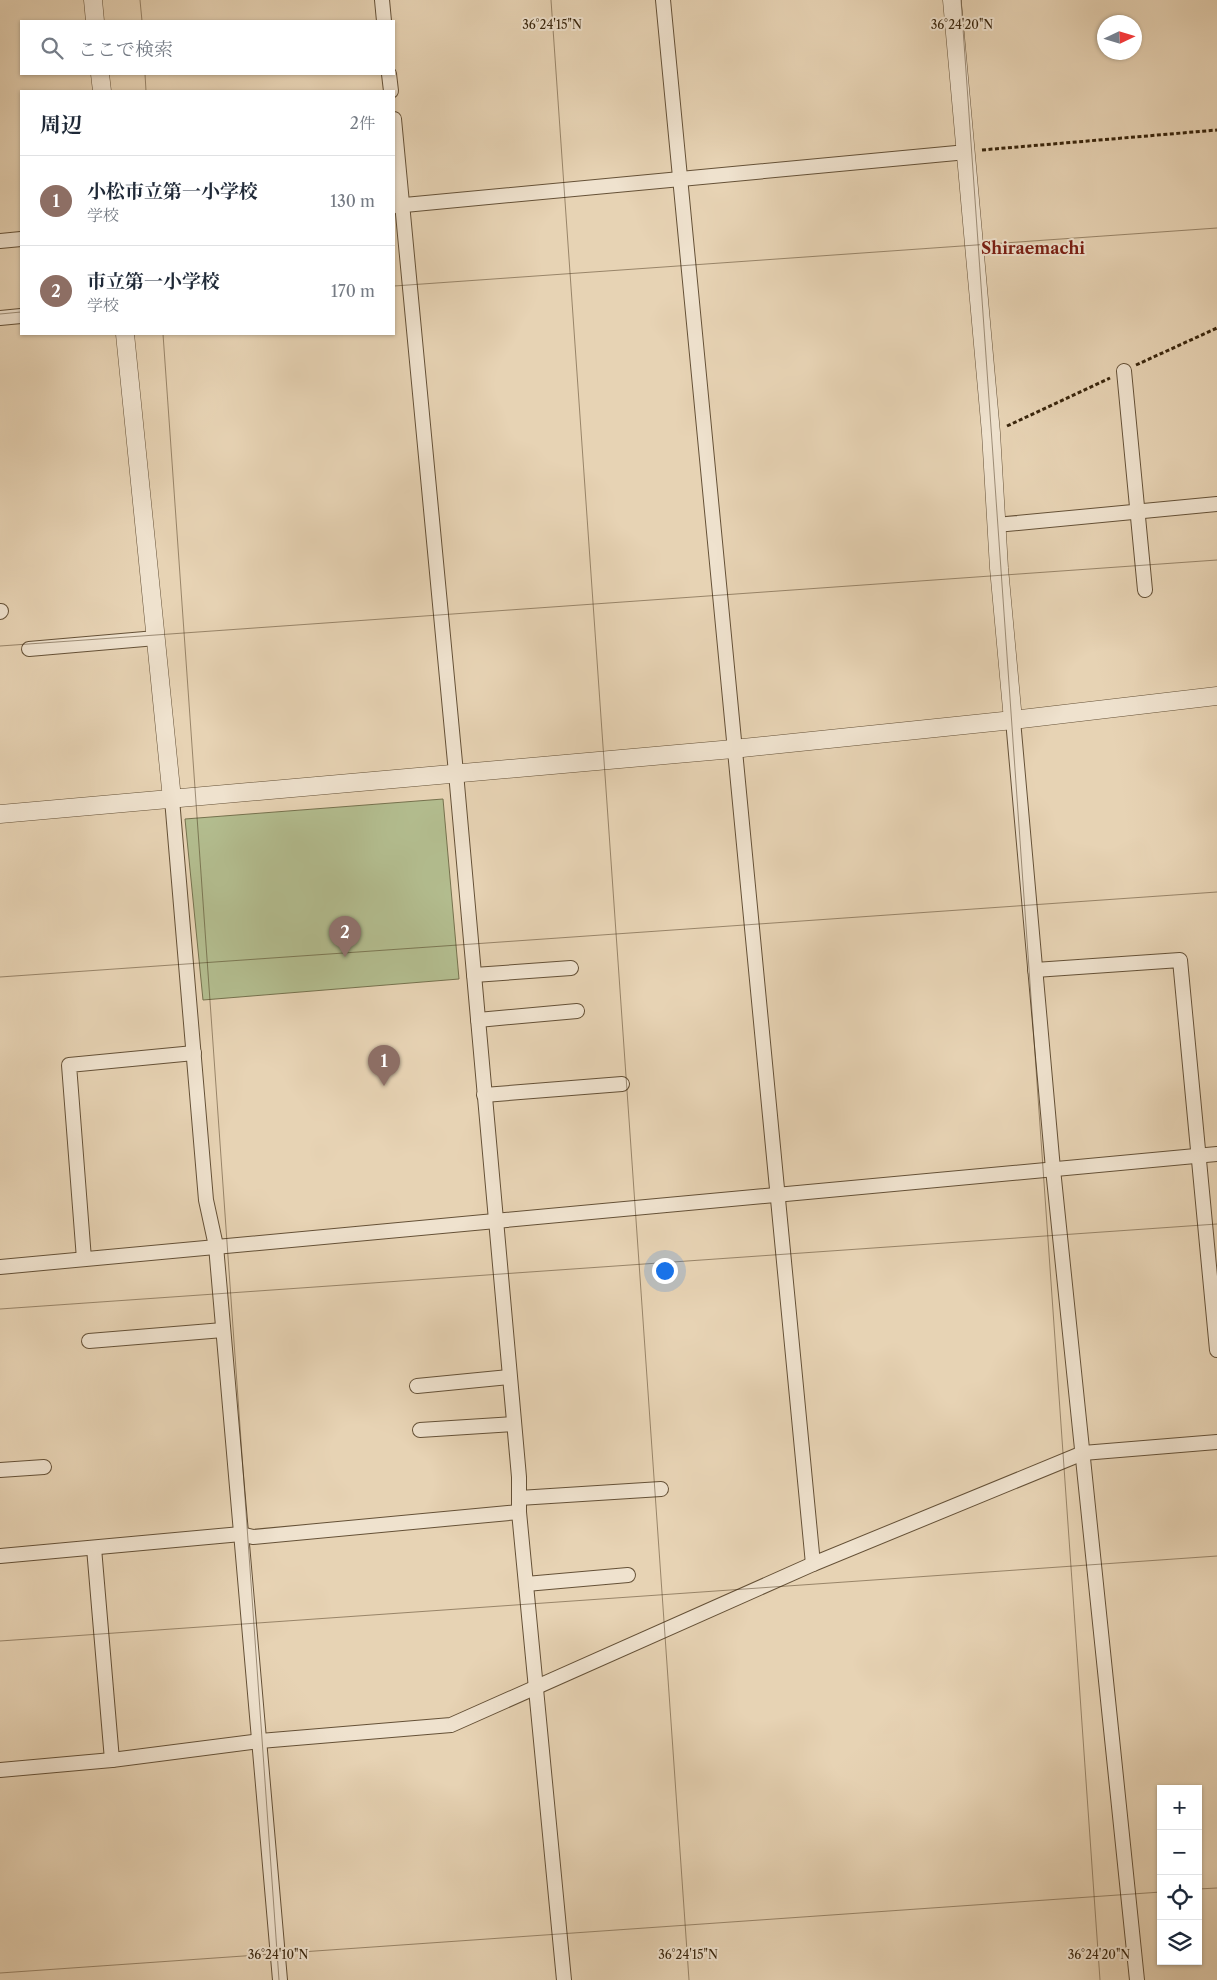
<!DOCTYPE html>
<html lang="ja">
<head>
<meta charset="utf-8">
<style>
  :root { --surface:#fff; --page:#f6f6f7; --text:#1f2937; --muted:#747a83; --line:#e0e1e3; --accent:#7c3aed }
  body { margin:0; font-family:"Libre Caslon Text","Noto Serif JP",serif; background:var(--page); color:var(--text) }
  .controls { position:absolute; right:15px; bottom:15px; display:grid; overflow:hidden; border-radius:0px; box-shadow:0 1px 4px #0004 }
  .controls button { width:45px; height:45px; display:grid; place-items:center; padding:0; border:0; border-bottom:1px solid var(--line); background:var(--surface); color:var(--text); font:25px sans-serif }
  .compass { position:absolute; left:1097px; top:15px; width:45px; height:45px; border-radius:50%; background:var(--surface); box-shadow:0 1px 4px #0004; rotate:86deg }
  .you { position:absolute; left:664px; top:1270px; width:18px; height:18px; margin:-12px; border:4px solid #fff; border-radius:50%; background:#1a73e8; box-shadow:0 0 0 8px #1a73e833 }
  .badge { display:grid; place-items:center; width:32px; height:32px; border-radius:50%; background:var(--accent); color:#fff; font-size:16px; font-weight:700 }
  .pin { position:absolute; translate:-50% -41px; filter:drop-shadow(0 1px 2px #0008) }
  .pin::after { content:''; position:absolute; top:26px; width:18px; height:15px; background:inherit; clip-path:polygon(0 0,100% 0,50% 100%) }
  .list { margin:0; padding:0; list-style:none }
  h2 { display:flex; justify-content:space-between; align-items:center; height:65px; margin:0; padding:0 20px; font-size:21px }
  h2 small { font-size:16px; font-weight:400; color:var(--muted) }
  .list li { display:grid; grid-template-columns:32px 1fr auto; gap:15px; align-items:center; box-sizing:border-box; height:90px; padding:0 20px; border-top:1px solid var(--line) }
  .list b { display:block; font-size:19px; white-space:nowrap }
  .list p { margin:0; font-size:16px; white-space:nowrap; color:var(--muted) }
  .list em { font-size:16px; font-style:normal; color:var(--muted) }
  .icon { flex:none; width:28px; height:28px; fill:none; stroke:currentColor; stroke-width:2; stroke-linecap:round; stroke-linejoin:round }
  .map { position:relative; flex:none; width:1217px; height:1980px; overflow:hidden }
  .search { position:absolute; background:var(--surface); box-shadow:0 1px 4px #0004; left:20px; top:20px; width:375px; height:55px; display:flex; align-items:center; gap:12px; box-sizing:border-box; padding:0 18px; border-radius:0px; color:var(--muted); font-size:19px }
  .panel { position:absolute; background:var(--surface); box-shadow:0 1px 4px #0004; left:20px; top:90px; width:375px; height:245px; border-radius:0px }
  .map>svg:first-child { display:block }
  .green { fill:#b3bd8f; stroke:#76724e }
  .lines { fill:none; stroke-linecap:round; stroke-linejoin:round }
  .minor-casing { stroke:#655137; stroke-width:16 }
  .tertiary-casing { stroke:#655137; stroke-width:19 }
  .path { stroke:#3a260d; stroke-width:3; stroke-dasharray:4 2.5; stroke-linecap:butt }
  .minor { stroke:#efe2ce; stroke-width:14 }
  .tertiary { stroke:#efe2ce; stroke-width:18 }
  .ticks { fill:none; stroke:#3a260d; stroke-width:1; stroke-opacity:0.45 }
  .labels { text-anchor:middle; dominant-baseline:central; stroke-width:4; stroke-linejoin:round; paint-order:stroke }
  .quarter-label { font-size:16px; font-weight:bold; fill:#7a1f14; stroke:#efe2ce }
  .ticks-label { font-size:12px; text-anchor:middle; fill:#3a260d; stroke:#efe2ce; stroke-width:4; stroke-linejoin:round; paint-order:stroke }
</style>
</head>
<body>
<div class="map">
<svg width="1217" height="1980" viewBox="0 0 1217 1980">
  <rect width="100%" height="100%" fill="#e7d3b4"/>
  <filter id="stains"><feTurbulence type="fractalNoise" baseFrequency=".004" numOctaves="4"/><feColorMatrix values="0 0 0 0 .2 0 0 0 0 .09 0 0 0 0 .02 0 0 0 .5 -.17"/></filter>
  <radialGradient id="worn" r=".72"><stop offset=".6" stop-color="#630" stop-opacity="0"/><stop offset="1" stop-color="#630" stop-opacity=".3"/></radialGradient>
  <path class="green" d="M443,799L459,979L203,1000L185,819Z"/>
  <g class="lines">
    <g class="minor-casing">
      <g id="minor">
        <path d="M382,0L384,21"/>
        <path d="M663,0L813,1564"/>
        <path d="M389,74L391,91"/>
        <path d="M394,119L456,773L519,1477V1512L564,1980"/>
        <path d="M394,206L967,152"/>
        <path d="M0,241L21,239"/>
        <path d="M0,318L21,316"/>
        <path d="M1124,371L1145,590"/>
        <path d="M996,525L1217,504"/>
        <path d="M0,612L1,611"/>
        <path d="M29,649L156,638"/>
        <path d="M1013,720L1053,1169L1137,1980"/>
        <path d="M172,799L206,1200L216,1246L280,1980"/>
        <path d="M1035,970L1180,960L1217,1350"/>
        <path d="M474,975L571,968"/>
        <path d="M478,1020L577,1011"/>
        <path d="M484,1095L622,1084"/>
        <path d="M84,1259L69,1065L194,1053"/>
        <path d="M0,1267L1217,1154"/>
        <path d="M89,1341L223,1330"/>
        <path d="M417,1386L509,1377"/>
        <path d="M420,1430L514,1424"/>
        <path d="M0,1470L44,1467"/>
        <path d="M519,1498L661,1489"/>
        <path d="M94,1548L112,1760"/>
        <path d="M0,1556L241,1534L253,1537L519,1512"/>
        <path d="M526,1584L628,1575"/>
        <path d="M0,1770L112,1760L260,1741L451,1725L813,1564L1083,1453L1217,1442"/>
      </g>
    </g>
    <g class="tertiary-casing">
      <g id="tertiary">
        <path d="M93,0L95,21"/>
        <path d="M952,0L991,433L999,568L1013,720"/>
        <path d="M100,74L102,91"/>
        <path d="M125,334L172,799"/>
        <path d="M0,814L733,749L1013,720L1217,696"/>
      </g>
    </g>
    <g class="path">
      <path d="M982,150L1217,130"/>
      <path d="M1136,365L1217,328"/>
      <path d="M1007,426L1110,378"/>
    </g>
    <use href="#minor" class="minor"/>
    <use href="#tertiary" class="tertiary"/>
  </g>
  <path class="ticks" d="M140,0L142,21M551,0L689,1980M961,0L1100,1980M145,74L146,91M394,286L1217,228M0,314L21,312M163,334L279,1980M0,646L1217,560M0,977L1217,892M0,1309L1217,1224M0,1641L1217,1556M1198,1889L1217,1888M0,1973L1161,1892"/>
  <g class="labels">
    <g class="quarter-label">
      <text x="1033" y="248">Shiraemachi</text>
    </g>
  </g>
  <g class="ticks-label">
    <text x="552" y="29">36°24'15"N</text>
    <text x="962" y="29">36°24'20"N</text>
    <text x="278" y="1959">36°24'10"N</text>
    <text x="688" y="1959">36°24'15"N</text>
    <text x="1099" y="1959">36°24'20"N</text>
  </g>
  <rect width="100%" height="100%" filter="url(#stains)"/>
  <rect width="100%" height="100%" fill="url(#worn)"/>
</svg>
<div class="controls">
<button>+</button>
<button>−</button>
<button><svg class="icon" aria-label="locate" viewBox="0 0 24 24"><circle cx="12" cy="12" r="6"/><path d="M12 2v4M12 18v4M2 12h4M18 12h4"/></svg></button>
<button><svg class="icon" aria-label="layers" viewBox="0 0 24 24"><path d="M12 4l9 5-9 5-9-5zM3 14l9 5 9-5"/></svg></button>
</div>
<svg class="compass" viewBox="-18 -18 36 36"><path d="M0-13l5 13h-10z" fill="#e53935"/><path d="M0 13l5-13h-10z" fill="#747a83"/></svg>
<div class="you"></div>
<div class="pin badge" style="left:384px;top:1086px;background:#8d6e63">1</div>
<div class="pin badge" style="left:345px;top:957px;background:#8d6e63">2</div>
<div class="search"><svg class="icon" aria-label="search" viewBox="0 0 24 24"><circle cx="10" cy="10" r="6"/><path d="M15 15l6 6"/></svg>ここで検索</div>
<section class="panel">
<h2>周辺<small>2件</small></h2>
<ul class="list">
<li><span class="badge" style="background:#8d6e63">1</span><div><b>小松市立第一小学校</b><p>学校</p></div><em>130 m</em></li>
<li><span class="badge" style="background:#8d6e63">2</span><div><b>市立第一小学校</b><p>学校</p></div><em>170 m</em></li>
</ul>
</section>
</div>
</body>
</html>
